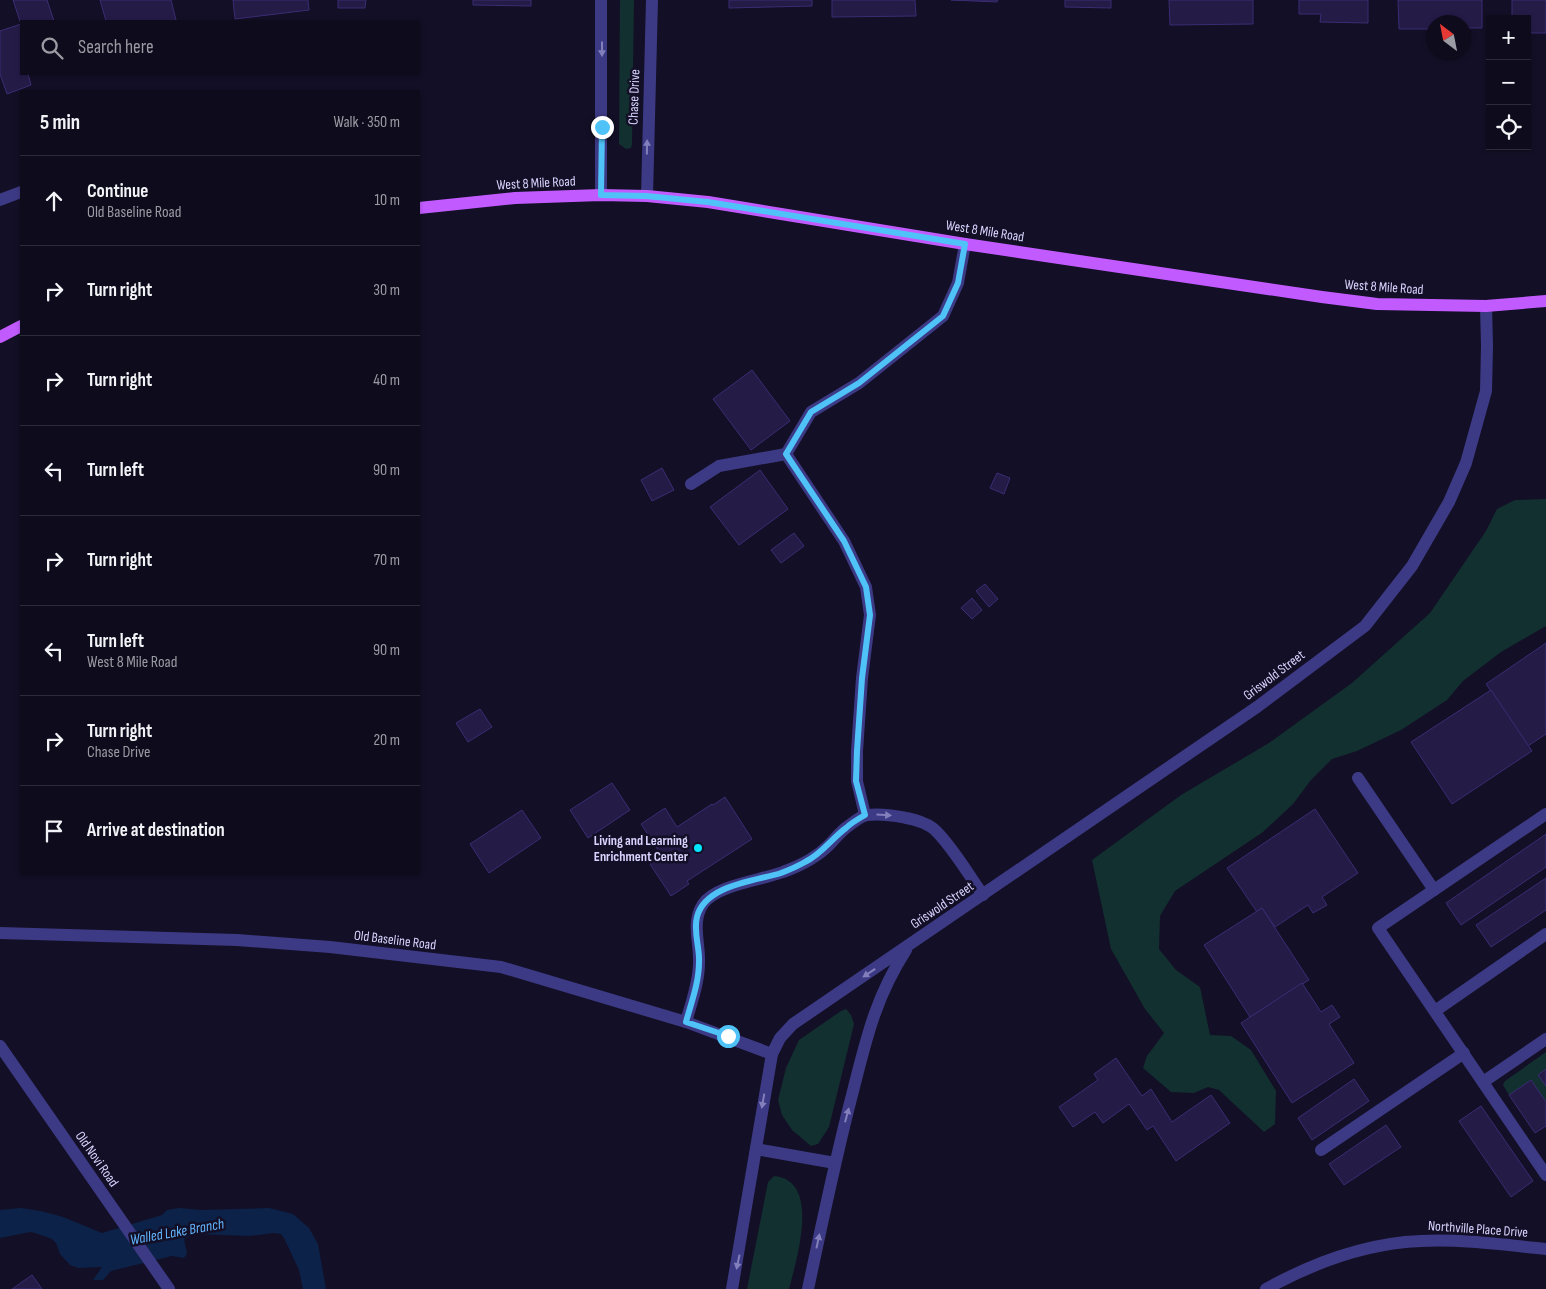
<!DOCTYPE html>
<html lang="en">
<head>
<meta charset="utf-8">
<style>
  :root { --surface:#0e0b1c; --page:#171425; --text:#f1f3f6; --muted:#9b9ba3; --line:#2e2b3b }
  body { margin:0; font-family:"Sofia Sans Condensed",sans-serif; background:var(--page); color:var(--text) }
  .controls { position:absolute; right:15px; top:15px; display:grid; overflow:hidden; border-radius:0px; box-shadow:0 1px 4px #0004 }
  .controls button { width:45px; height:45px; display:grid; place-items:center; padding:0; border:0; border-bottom:1px solid var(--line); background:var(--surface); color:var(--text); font:25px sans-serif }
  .compass { position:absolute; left:1426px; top:15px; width:45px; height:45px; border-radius:50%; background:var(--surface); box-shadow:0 1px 4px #0004; rotate:328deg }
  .stop { position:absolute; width:15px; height:15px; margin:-11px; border:4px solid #4fc3f7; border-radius:50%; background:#fff }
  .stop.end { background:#4fc3f7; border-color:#fff; box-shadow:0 1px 5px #0008 }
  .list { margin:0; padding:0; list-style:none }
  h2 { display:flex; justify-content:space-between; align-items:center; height:65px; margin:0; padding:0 20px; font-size:21px }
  h2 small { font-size:16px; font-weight:400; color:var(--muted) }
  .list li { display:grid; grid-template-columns:32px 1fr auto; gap:15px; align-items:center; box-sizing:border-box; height:90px; padding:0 20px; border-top:1px solid var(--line) }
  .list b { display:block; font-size:19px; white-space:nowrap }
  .list p { margin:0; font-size:16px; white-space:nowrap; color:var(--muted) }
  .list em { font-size:16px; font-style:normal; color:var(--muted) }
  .icon { flex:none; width:28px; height:28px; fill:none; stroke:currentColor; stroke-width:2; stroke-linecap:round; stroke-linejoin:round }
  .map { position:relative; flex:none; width:1546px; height:1289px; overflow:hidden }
  .search { position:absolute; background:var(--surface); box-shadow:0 1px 4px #0004; left:20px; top:20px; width:400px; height:55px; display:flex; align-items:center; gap:12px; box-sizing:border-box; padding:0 18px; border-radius:0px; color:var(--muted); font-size:19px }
  .panel { position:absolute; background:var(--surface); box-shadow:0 1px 4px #0004; left:20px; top:90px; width:400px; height:785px; border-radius:0px }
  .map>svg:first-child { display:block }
  .green { fill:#12302f }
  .water { fill:#0c2248 }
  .building { fill:#241b47; stroke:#3b2d73 }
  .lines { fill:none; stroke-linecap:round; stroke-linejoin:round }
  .minor { stroke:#3d3a85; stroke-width:12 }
  .major { stroke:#c25bff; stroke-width:12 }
  .oneway { fill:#837fbc }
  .route { stroke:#4fc3f7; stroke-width:6 }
  .poi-dot { fill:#00e5ff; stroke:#130f26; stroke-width:2 }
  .labels { text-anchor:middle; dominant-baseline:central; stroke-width:5; stroke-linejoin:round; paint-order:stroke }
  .street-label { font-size:14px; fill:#d9d4ff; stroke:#130f26 }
  .poi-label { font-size:14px; font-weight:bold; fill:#d9d4ff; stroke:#130f26; text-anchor:end }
  .water-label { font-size:15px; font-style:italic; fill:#62b6ff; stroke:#130f26 }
</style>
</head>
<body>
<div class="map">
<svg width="1546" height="1289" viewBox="0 0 1546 1289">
  <rect width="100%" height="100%" fill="#130f26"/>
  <g class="green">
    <path d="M620,0H634L632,144L631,148L626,149L619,144Z"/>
    <path d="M1546,499V626L1501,652L1463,681L1447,700L1401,730L1357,751L1332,759L1311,780L1293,804L1263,832L1175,891L1160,916L1159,949L1176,970L1200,987L1210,1035L1231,1036L1251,1050L1276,1091L1275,1124L1264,1132L1219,1090L1208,1087L1194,1093L1171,1092L1143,1068L1147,1056L1164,1033L1145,1009L1111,949L1092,860L1181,795L1269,743L1352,683L1430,613L1486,531L1497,509L1515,500Z"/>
    <path d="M846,1009L851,1015L854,1024L829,1127L818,1144L811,1146L792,1130L782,1115L778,1100L786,1068L799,1040L841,1011Z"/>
    <path d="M1546,1052V1102L1531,1080L1509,1095L1503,1085L1505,1081Z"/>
    <path d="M774,1176C822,1180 796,1261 789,1289H747L768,1182Z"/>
  </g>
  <path class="water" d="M21,1208L41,1211L63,1217L102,1233L162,1215L167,1210L179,1208L202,1210L269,1208L293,1214L309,1228L318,1244L326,1289H303L299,1270L284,1238L281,1234L274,1233L250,1236L195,1234L184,1239L187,1254L184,1258L172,1256L111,1271L103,1280H93L102,1267L78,1268L70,1265L60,1254L56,1243L52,1239L35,1233L30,1232L0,1238V1210Z"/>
  <g class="building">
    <path d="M13,0H47L54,21H21V74H28L31,85L7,94L0,74V31L21,24Z"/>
    <path d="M100,0H171L176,20L170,21H106Z"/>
    <path d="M233,0H308L309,10L235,19Z"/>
    <path d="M338,0H366L365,8H338Z"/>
    <path d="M473,0H531V6L473,5Z"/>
    <path d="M729,0H812V6L729,8Z"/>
    <path d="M832,0H915L916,16L832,17Z"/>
    <path d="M951,0H998L997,2Z"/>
    <path d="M1065,0H1111V8L1065,7Z"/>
    <path d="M1169,0H1253V24L1170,25Z"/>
    <path d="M1299,0H1368V23L1320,22L1321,14H1299Z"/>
    <path d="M1398,0H1482V28H1464V22H1434V29H1399Z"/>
    <path d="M1512,0H1546V33H1527V19H1512Z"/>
    <path d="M752,370L790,421L751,450L713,399Z"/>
    <path d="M662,468L674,490L652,501L641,480Z"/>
    <path d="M760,470L788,509L739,545L710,507Z"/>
    <path d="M997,473L1010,478L1004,494L990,488Z"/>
    <path d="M794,533L804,546L781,563L771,550Z"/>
    <path d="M985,584L998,599L989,607L976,591Z"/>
    <path d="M972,598L982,610L972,619L961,608Z"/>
    <path d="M1546,643V734L1528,746L1486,684Z"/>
    <path d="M1491,690L1532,751L1452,804L1411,742Z"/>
    <path d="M480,709L492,727L468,742L456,723Z"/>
    <path d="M612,783L630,810L588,838L570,810Z"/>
    <path d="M725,797L752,839L687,881L689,884L671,896L650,864L662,856L641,824L665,808L677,827L712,804L713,805Z"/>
    <path d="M1315,809L1358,873L1322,897L1327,905L1313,913L1308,905L1275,927L1262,908L1257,912L1227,868Z"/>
    <path d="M522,810L541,838L489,873L470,844Z"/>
    <path d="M1546,834V867L1461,925L1446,903Z"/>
    <path d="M1546,878V910L1491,947L1476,925Z"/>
    <path d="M1262,908L1309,980L1250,1017L1204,945Z"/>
    <path d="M1302,983L1321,1012L1332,1005L1340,1017L1329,1024L1354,1063L1292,1103L1241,1023Z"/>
    <path d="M1116,1058L1142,1096L1151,1089L1172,1122L1211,1095L1230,1123L1176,1161L1153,1126L1147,1130L1129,1104L1103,1123L1095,1112L1073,1127L1059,1107L1098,1080L1094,1074Z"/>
    <path d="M1546,1069V1086L1538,1075Z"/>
    <path d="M1354,1079L1369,1101L1312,1140L1298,1118Z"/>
    <path d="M1531,1080L1546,1102V1126L1535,1133L1509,1095Z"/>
    <path d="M1481,1106L1533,1181L1511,1197L1459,1121Z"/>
    <path d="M1386,1125L1401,1147L1344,1185L1329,1164Z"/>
    <path d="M32,1275L42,1289H12Z"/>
  </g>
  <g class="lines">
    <g class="minor">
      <path d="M601,195V0"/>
      <path d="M647,196L652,0"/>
      <path d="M0,200L21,192"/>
      <path d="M786,454L811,412L859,383L943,316L958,283L965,244"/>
      <path d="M691,484L719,466L786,454L844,541L866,587L870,615L862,678L857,751V781L865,815"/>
      <path d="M1358,778L1434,890"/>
      <path d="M1546,814L1378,928L1546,1175"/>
      <path d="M0,933L237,940L330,947L501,967L686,1022L772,1054"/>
      <path d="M1435,1011L1546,934"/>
      <path d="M686,1022C691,1003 699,983 699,963C700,943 691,922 703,904C716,885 762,880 783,872C800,866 816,858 829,845C835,839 840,832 847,827C853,823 860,816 867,815C884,813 924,818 936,831C954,849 968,874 983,895"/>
      <path d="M0,1046L169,1289"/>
      <path d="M1483,1082L1546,1039"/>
      <path d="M756,1149L835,1163"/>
      <path d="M1321,1150L1464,1053"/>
      <path d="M732,1289L772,1054L780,1038L793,1024L1257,707L1365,626L1412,566L1449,502L1466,463L1486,391L1487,346L1486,306"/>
      <path d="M808,1289C822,1224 835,1160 852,1095C866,1040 875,998 906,950"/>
      <path d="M1266,1289C1313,1263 1367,1243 1421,1241C1463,1239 1505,1245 1546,1249"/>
    </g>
    <g class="major">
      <path d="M419,208L515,198L601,195L647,196L708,202L965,244L1322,297L1377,304L1486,306L1546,301"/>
      <path d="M0,337L21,326"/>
    </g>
  </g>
  <defs><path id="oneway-solid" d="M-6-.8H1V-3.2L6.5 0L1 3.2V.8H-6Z" transform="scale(1.25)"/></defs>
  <g class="oneway">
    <use href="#oneway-solid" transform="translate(602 49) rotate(90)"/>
    <use href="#oneway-solid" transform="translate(647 147) rotate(-89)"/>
    <use href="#oneway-solid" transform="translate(884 815) rotate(3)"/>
    <use href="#oneway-solid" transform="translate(869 973) rotate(146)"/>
    <use href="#oneway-solid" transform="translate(763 1101) rotate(100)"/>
    <use href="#oneway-solid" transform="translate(847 1115) rotate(-75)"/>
    <use href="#oneway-solid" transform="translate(818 1241) rotate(-78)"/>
    <use href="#oneway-solid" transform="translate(738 1262) rotate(102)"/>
  </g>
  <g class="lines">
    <path class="route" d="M602,127L601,195L646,196L708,202L965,244L958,283L943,316L859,383L811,412L786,454L844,541L866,587L870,615L862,678L857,751L856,781L865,815C858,819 851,823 846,828C831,839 822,854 805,862C798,866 789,870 781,873C755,881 705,885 697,917C693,932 700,948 699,962C699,983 691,1003 686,1022L728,1036"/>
  </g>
  <circle class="poi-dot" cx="698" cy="848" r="5"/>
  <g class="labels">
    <g class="street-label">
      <text transform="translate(634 97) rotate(-88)">Chase Drive</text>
      <text transform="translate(536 183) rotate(-3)">West 8 Mile Road</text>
      <text transform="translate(985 231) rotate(9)">West 8 Mile Road</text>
      <text transform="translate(1384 287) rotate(4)">West 8 Mile Road</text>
      <text transform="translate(1274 675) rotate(-37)">Griswold Street</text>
      <text transform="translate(942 905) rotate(-34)">Griswold Street</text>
      <text transform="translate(395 940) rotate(7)">Old Baseline Road</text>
      <text transform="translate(97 1159) rotate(55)">Old Novi Road</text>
      <text transform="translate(1478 1229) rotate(4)">Northville Place Drive</text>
    </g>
    <g class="poi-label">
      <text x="688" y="840">Living and Learning<tspan x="688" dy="16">Enrichment Center</tspan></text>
    </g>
    <g class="water-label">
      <text transform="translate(177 1232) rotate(-10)">Walled Lake Branch</text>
    </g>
  </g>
</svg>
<div class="controls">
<button>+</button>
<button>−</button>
<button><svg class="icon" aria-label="locate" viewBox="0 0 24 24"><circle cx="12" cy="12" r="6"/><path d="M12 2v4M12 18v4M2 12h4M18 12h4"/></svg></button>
</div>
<svg class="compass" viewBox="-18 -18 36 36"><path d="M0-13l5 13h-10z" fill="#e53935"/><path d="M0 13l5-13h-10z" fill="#9b9ba3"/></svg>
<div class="stop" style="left:728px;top:1036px"></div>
<div class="stop end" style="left:602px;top:127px"></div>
<div class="search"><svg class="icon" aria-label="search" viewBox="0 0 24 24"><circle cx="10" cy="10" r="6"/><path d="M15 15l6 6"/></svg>Search here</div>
<section class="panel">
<h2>5 min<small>Walk · 350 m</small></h2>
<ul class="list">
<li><svg class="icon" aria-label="ahead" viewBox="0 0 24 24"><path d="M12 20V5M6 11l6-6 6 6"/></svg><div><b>Continue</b><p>Old Baseline Road</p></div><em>10 m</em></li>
<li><svg class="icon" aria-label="right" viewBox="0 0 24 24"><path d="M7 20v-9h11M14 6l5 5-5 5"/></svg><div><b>Turn right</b></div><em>30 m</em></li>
<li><svg class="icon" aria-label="right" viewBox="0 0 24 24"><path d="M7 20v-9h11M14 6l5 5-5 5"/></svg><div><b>Turn right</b></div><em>40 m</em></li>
<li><svg class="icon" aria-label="left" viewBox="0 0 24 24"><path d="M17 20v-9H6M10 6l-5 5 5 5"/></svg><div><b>Turn left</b></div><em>90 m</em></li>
<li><svg class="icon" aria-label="right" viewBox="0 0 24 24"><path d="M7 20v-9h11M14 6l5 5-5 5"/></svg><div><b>Turn right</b></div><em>70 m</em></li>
<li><svg class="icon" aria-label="left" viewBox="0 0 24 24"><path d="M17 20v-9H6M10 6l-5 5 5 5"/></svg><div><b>Turn left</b><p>West 8 Mile Road</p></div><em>90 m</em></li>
<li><svg class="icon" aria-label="right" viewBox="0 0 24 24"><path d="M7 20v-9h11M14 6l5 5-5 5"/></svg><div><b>Turn right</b><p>Chase Drive</p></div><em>20 m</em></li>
<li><svg class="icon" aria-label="arrive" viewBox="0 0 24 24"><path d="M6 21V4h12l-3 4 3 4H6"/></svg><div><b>Arrive at destination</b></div></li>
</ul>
</section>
</div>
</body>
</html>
